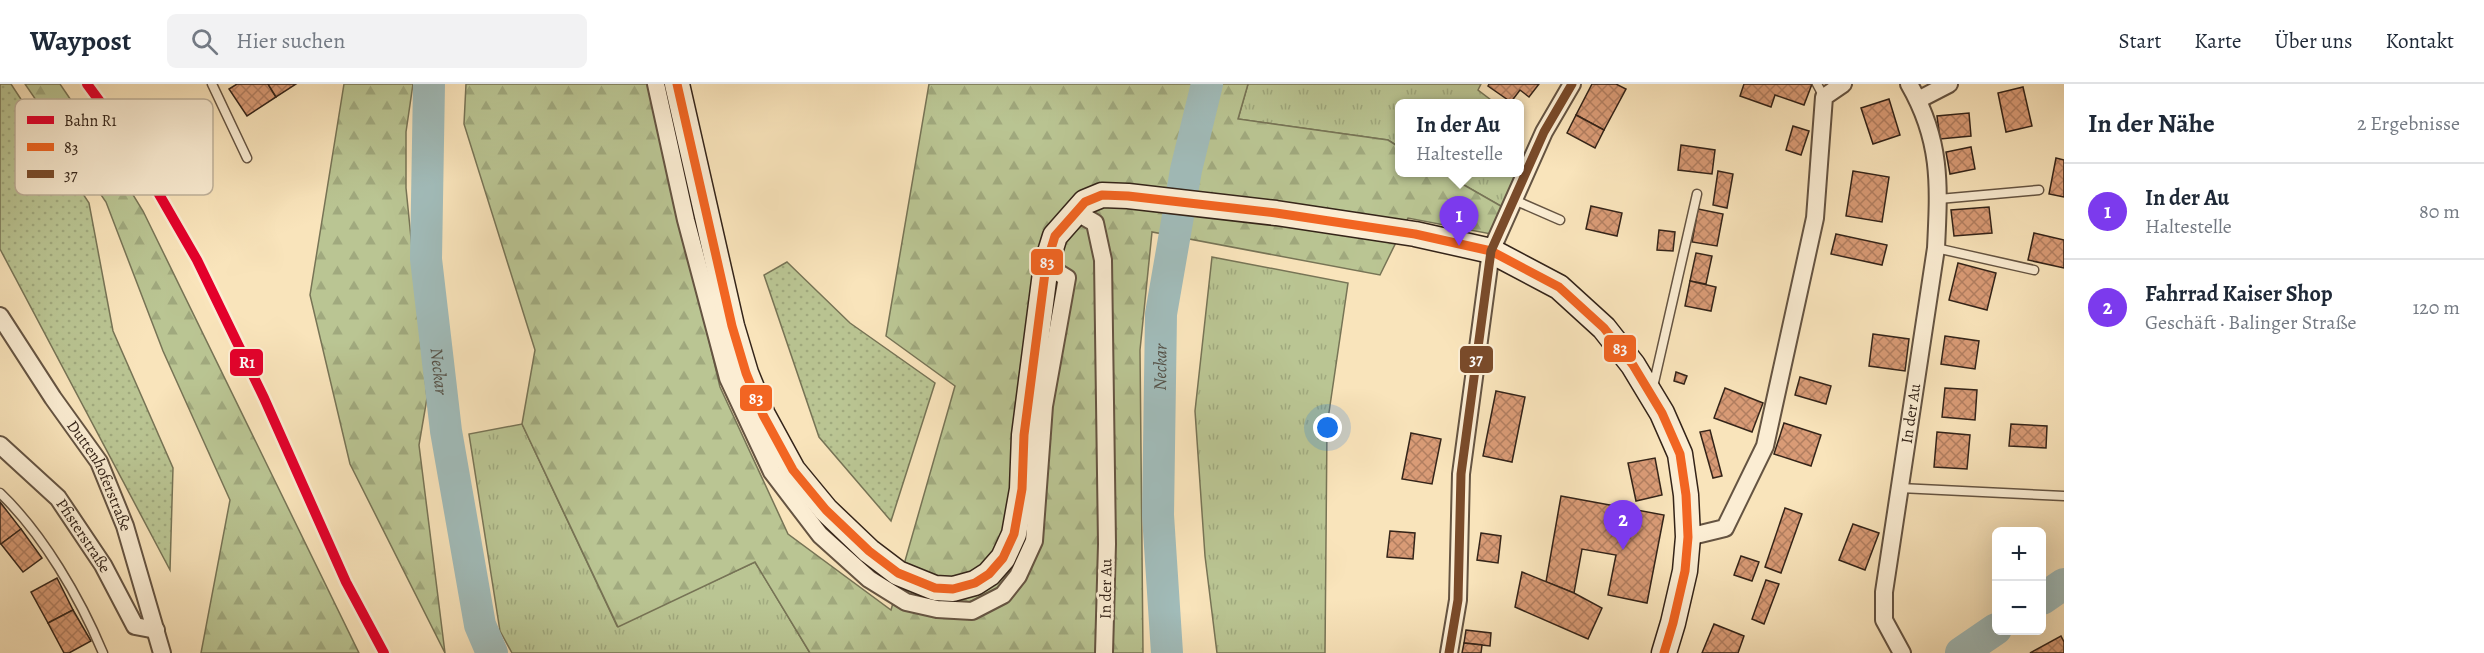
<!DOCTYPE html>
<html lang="de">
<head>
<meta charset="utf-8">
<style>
  :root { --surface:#fff; --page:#f2f2f3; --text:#1f2937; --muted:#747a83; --line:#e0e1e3; --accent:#7c3aed }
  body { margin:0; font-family:Alegreya,serif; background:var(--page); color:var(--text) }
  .controls { position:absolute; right:18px; bottom:18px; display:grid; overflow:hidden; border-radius:9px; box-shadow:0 6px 24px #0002 }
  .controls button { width:54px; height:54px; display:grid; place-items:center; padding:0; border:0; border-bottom:2px solid var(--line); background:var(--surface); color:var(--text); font:30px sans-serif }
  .you { position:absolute; left:1328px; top:344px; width:21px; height:21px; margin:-15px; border:4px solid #fff; border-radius:50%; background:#1a73e8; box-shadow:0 0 0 9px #1a73e833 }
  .badge { display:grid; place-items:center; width:39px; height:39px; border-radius:50%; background:var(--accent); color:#fff; font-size:20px; font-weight:700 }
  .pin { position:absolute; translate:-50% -50px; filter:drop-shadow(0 2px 3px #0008) }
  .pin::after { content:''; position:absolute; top:32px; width:21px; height:18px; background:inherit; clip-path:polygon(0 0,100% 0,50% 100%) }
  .popup { position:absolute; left:1395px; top:15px; width:129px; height:78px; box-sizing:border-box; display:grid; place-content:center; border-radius:9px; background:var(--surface); filter:drop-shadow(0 2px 4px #0005); font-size:20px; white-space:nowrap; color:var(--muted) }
  .popup b { font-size:22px; color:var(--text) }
  .popup::after { content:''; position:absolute; left:50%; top:100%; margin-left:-12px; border:12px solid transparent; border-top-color:var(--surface) }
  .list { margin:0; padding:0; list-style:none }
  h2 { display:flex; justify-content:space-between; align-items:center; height:78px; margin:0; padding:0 24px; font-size:26px }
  h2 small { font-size:20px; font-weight:400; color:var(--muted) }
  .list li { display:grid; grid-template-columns:39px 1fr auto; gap:18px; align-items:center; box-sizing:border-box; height:96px; padding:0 24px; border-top:2px solid var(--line) }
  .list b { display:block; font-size:22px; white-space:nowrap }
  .list p { margin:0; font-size:20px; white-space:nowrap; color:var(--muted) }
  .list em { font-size:20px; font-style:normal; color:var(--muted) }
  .icon { flex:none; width:33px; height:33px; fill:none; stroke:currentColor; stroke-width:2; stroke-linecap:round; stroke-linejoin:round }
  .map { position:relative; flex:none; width:2064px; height:569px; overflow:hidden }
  header { display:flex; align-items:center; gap:36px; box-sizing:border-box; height:84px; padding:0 30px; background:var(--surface); border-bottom:2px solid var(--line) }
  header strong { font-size:28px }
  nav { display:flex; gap:33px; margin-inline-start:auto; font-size:21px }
  .search { width:420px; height:54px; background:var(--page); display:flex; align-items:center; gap:15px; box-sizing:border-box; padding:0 21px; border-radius:9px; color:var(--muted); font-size:22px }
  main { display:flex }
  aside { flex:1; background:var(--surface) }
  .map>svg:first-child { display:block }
  .grass { fill:url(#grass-tufts); stroke:#777456; stroke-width:1.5 }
  .forest { fill:url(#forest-firs); stroke:#777456; stroke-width:1.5 }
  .garden { fill:url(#garden-dots); stroke:#777456; stroke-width:1.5 }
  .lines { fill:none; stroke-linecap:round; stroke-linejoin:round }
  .river { stroke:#a1bcba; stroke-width:32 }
  .building { fill:url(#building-cross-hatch); stroke:#342419; stroke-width:1.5 }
  .lane-casing { stroke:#655442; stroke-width:11 }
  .street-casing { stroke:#655442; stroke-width:20 }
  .secondary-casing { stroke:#342419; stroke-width:27 }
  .lane { stroke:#fbedd3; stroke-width:8 }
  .street { stroke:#fbedd3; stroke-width:16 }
  .secondary { stroke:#fbedd3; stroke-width:24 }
  .bus-1-casing { stroke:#fbedd3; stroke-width:14 }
  .bus-2-casing { stroke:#fbedd3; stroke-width:14 }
  .bus-1 { stroke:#f26522; stroke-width:9 }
  .bus-2 { stroke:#7a4b2a; stroke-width:9 }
  .rail-1-casing { stroke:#fbedd3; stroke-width:15 }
  .rail-1 { stroke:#e4002b; stroke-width:10 }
  .labels { text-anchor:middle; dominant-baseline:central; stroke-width:6; stroke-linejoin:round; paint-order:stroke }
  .street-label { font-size:16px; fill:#342419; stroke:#fbedd3 }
  .water-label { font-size:18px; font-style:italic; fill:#555249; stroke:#fbedd3 }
  .key { fill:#fbedd3; stroke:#bfb19b; stroke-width:1.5 }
  .key-label { font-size:16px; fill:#342419 }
  .line-badge { stroke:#fbedd3; stroke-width:2 }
  .badge-label { font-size:16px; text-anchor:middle; font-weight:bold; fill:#fff }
</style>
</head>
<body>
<header>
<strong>Waypost</strong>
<div class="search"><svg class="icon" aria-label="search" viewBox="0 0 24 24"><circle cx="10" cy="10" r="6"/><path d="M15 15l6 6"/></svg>Hier suchen</div>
<nav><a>Start</a><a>Karte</a><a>Über uns</a><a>Kontakt</a></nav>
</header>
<main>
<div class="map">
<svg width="2064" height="569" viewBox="0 0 2064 569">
  <defs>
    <pattern id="grass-tufts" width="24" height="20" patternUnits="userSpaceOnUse" patternTransform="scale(1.5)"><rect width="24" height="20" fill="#bac593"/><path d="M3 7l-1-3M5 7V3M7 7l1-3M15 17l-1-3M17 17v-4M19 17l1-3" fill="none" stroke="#a0a97e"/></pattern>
    <pattern id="forest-firs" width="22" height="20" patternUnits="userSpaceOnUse" patternTransform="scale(1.5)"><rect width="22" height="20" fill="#bac593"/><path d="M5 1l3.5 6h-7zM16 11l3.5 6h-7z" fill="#a0a97e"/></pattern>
    <pattern id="garden-dots" width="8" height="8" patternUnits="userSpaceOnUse" patternTransform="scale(1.5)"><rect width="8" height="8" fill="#bac593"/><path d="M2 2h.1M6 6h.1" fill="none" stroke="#a0a97e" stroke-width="1.8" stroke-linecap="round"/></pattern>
    <pattern id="building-cross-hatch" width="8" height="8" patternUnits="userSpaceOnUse" patternTransform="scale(1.5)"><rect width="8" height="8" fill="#d99b76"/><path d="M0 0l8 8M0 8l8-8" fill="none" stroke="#b17e60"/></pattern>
  </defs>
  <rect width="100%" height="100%" fill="#f9e4bb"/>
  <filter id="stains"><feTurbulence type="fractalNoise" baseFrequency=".00333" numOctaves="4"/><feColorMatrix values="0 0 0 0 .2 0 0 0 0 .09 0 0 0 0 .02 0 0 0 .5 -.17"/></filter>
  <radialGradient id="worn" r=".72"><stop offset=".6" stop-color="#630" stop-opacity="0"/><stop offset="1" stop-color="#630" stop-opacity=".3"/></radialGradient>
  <g class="grass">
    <path d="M1248,0H1481L1478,6L1495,19L1399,20V63L1388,56L1238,35Z"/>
    <path d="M1443,89H1515L1506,125Z"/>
    <path d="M1212,173L1348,199L1327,342L1325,569H1217L1205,472L1195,327Z"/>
    <path d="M522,340L617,542L755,478L810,569H512L500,547L469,350Z"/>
  </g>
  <g class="forest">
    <path d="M25,0H60L113,78L143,127L359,569H201L230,416L163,267L106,118Z"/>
    <path d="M344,0H413L406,48V104L427,314L419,361L445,569L350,380L310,211Z"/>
    <path d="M466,0H648L720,303L788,450L891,526L955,302L886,252L929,0H1248L1238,35L1388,56L1399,63V88L1443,89L1506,125L1491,150L1408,134L1380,191L1152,148L1140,266L1143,569H810L755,478L618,543L522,340L535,266L464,40Z"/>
  </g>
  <g class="garden">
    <path d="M0,0H11L89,119L113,247L173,384L170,486L0,165Z"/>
    <path d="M787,178L850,239L935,299L891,437L819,353L764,191Z"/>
  </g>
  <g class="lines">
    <g class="river">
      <path id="s1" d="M429,0L426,175L446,347L480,541L492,569"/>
      <path d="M2042,515L2064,500"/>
      <path id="s2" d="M1167,569L1158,431L1161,230L1186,86L1207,0"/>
      <path d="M1961,569L1996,545"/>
    </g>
  </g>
  <g class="building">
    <path d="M237,0H268L276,13L247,32L229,5Z"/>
    <path d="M268,0H296L276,13Z"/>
    <path d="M1489,0H1539L1529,13L1520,6L1511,18L1488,2Z"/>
    <path d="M1592,0H1616L1626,5L1604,46L1576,31Z"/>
    <path d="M1744,0H1812L1804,21L1775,11L1771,23L1740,12Z"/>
    <path d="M2023,3L2032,42L2006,48L1998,9Z"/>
    <path d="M1889,15L1900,51L1873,60L1861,24Z"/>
    <path d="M1969,29L1971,52L1940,55L1937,32Z"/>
    <path d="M1576,31L1604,46L1595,64L1567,49Z"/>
    <path d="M1793,42L1809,47L1801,71L1786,66Z"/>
    <path d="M1681,61L1715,66L1712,90L1678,86Z"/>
    <path d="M1971,63L1975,85L1950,90L1946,68Z"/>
    <path d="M2056,74L2064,76V113L2049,110Z"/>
    <path d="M1718,87L1733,90L1727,124L1713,121Z"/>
    <path d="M1853,87L1889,93L1882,138L1846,132Z"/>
    <path d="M1591,122L1622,129L1617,152L1586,145Z"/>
    <path d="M1989,123L1992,149L1954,152L1951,126Z"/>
    <path d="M1698,125L1723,130L1717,162L1692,158Z"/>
    <path d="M1659,146L1675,148L1673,167L1657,166Z"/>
    <path d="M2034,149L2064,156V184L2028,176Z"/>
    <path d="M1836,150L1887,161L1882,181L1831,170Z"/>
    <path d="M1696,169L1712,172L1706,200L1690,197Z"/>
    <path d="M1958,179L1996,189L1987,226L1949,216Z"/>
    <path d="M1690,197L1716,203L1711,227L1685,222Z"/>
    <path d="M1873,250L1909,255L1905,287L1869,282Z"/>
    <path d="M1945,252L1979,257L1975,285L1941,280Z"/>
    <path d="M1676,288L1687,292L1684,300L1674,297Z"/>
    <path d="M1800,293L1831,302L1826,320L1795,311Z"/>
    <path d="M1725,304L1763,319L1752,348L1714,334Z"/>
    <path d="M1945,304L1977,306L1975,336L1942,333Z"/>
    <path d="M1496,307L1525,313L1512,378L1483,372Z"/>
    <path d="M1784,339L1821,351L1811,382L1774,370Z"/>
    <path d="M2011,340L2047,342L2046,364L2009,362Z"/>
    <path d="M1710,346L1722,392L1713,394L1700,348Z"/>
    <path d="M1937,348L1970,351L1967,385L1934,383Z"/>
    <path d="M1411,349L1441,355L1432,400L1402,395Z"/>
    <path d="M1655,374L1662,411L1636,417L1628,379Z"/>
    <path d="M1561,412L1664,431L1647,519L1608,511L1616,471L1582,465L1574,509L1546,498Z"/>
    <path d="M0,418L21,445L1,460L0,459Z"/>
    <path d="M1785,424L1802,430L1781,489L1765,483Z"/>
    <path d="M1853,440L1879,449L1865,486L1839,476Z"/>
    <path d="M21,445L42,474L23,488L1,460Z"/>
    <path d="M1390,447L1415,449L1413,475L1387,473Z"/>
    <path d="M1481,449L1501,452L1498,479L1477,476Z"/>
    <path d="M1741,472L1759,478L1752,497L1734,491Z"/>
    <path d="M1522,488L1574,509L1602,524L1588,555L1515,523Z"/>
    <path d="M57,494L73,526L48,539L31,508Z"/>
    <path d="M1766,496L1779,500L1764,540L1752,535Z"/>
    <path d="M73,526L91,557L69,569H64L48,539Z"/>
    <path d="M1714,540L1744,552L1738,569H1702Z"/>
    <path d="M1466,546L1491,549L1490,562L1464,559Z"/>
    <path d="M2061,552L2064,558V569H2030Z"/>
    <path d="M1464,559L1482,561L1481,569H1462Z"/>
  </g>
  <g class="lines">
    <g class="lane-casing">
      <g id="lane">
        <path d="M212,0L247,74"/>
        <path d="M1817,0L1824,13"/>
        <path d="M1939,115L2039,106"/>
        <path d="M1514,116L1560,136"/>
        <path d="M1936,164L2034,186"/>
        <path d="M1653,303L1697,110"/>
        <path d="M1900,404L2064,412"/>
        <path d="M0,409C43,450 80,514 103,569"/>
      </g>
    </g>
    <g class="street-casing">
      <g id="street">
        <path d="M656,0L686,136L728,294L772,388L820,451L869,495L906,518L937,525L972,527L1003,511L1018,492L1034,457L1044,322L1067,194L1046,181"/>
        <path d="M1918,16L1949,0"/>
        <path d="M1076,128L1095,139L1103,176L1107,460L1104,569"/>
        <path id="s3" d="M0,232L53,314L99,378L125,442L162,569"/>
        <path id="s4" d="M0,361L58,414L103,481L135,542L156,546"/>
        <path d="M1688,453L1725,444L1765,362L1815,134L1824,13L1843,0"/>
        <path d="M1449,569L1458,516L1461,390L1491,167L1544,48L1572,0"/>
        <path id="s5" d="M1902,569L1884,536V508L1936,164C1939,102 1942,57 1909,0"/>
      </g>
    </g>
    <g class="secondary-casing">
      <path id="secondary" d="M677,0L732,242L746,289L763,331L793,386L826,426L869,467L898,489L935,504L953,505L975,499L989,490L1003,474L1014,450L1022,405L1024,351L1046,181L1055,152L1085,118L1102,111L1128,112L1276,129L1415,150L1491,167L1559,203L1604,244L1633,281L1662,329L1680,370L1686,411L1688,453L1685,487L1673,539L1664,569"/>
    </g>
    <use href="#lane" class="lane"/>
    <use href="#street" class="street"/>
    <use href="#secondary" class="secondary"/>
    <g class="bus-1-casing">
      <path id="bus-1" d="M677,0L732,242L746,289L763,331L793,386L826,426L869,467L898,489L935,504L953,505L975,499L989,490L1003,474L1014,450L1022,405L1024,351L1046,181L1055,152L1085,118L1102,111L1128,112L1276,129L1415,150L1491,167L1559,203L1604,244L1633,281L1662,329L1680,370L1686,411L1688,453L1685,487L1673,539L1664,569"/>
    </g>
    <g class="bus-2-casing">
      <path id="bus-2" d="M1449,569L1458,516L1461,390L1491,167L1544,48L1572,0"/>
    </g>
    <use href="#bus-1" class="bus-1"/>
    <use href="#bus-2" class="bus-2"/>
    <g class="rail-1-casing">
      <path id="rail-1" d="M87,0L126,53L197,176L264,314L346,498L384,569"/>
    </g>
    <use href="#rail-1" class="rail-1"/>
  </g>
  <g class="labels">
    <g class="street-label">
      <text stroke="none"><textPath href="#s5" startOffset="246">In der Au</textPath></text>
      <text stroke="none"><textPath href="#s3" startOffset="189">Duttenhoferstraße</textPath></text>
      <text stroke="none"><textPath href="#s4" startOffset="124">Pfisterstraße</textPath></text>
      <text transform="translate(1106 505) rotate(-89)">In der Au</text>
    </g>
    <g class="water-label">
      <text stroke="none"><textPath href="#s2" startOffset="286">Neckar</textPath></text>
      <text stroke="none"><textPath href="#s1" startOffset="288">Neckar</textPath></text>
    </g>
  </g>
  <rect x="15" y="15" width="198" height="96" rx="9" class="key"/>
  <rect x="27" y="32" width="27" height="8" fill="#e4002b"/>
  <rect x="27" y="59" width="27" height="8" fill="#f26522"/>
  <rect x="27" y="86" width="27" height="8" fill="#7a4b2a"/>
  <g class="key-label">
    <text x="64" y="42">Bahn R1</text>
    <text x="64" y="69">83</text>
    <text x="64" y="96">37</text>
  </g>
  <g class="line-badge">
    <rect x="1030" y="164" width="34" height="28" rx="6" fill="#f26522"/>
    <rect x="1603" y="250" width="34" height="29" rx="6" fill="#f26522"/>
    <rect x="1459" y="261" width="35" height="29" rx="6" fill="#7a4b2a"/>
    <rect x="229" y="264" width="35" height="29" rx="6" fill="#e4002b"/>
    <rect x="739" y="300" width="34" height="28" rx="6" fill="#f26522"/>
  </g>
  <g class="badge-label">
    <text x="1047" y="184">83</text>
    <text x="1620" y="270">83</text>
    <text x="1476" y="281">37</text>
    <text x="247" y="284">R1</text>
    <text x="756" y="320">83</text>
  </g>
  <rect width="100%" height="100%" filter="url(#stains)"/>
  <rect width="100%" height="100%" fill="url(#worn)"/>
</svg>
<div class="controls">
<button>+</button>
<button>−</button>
</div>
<div class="you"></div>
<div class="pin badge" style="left:1459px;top:162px">1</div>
<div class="popup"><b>In der Au</b>Haltestelle</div>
<div class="pin badge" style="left:1623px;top:466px">2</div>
</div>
<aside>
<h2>In der Nähe<small>2 Ergebnisse</small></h2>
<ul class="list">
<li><span class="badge">1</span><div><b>In der Au</b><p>Haltestelle</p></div><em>80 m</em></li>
<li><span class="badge">2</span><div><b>Fahrrad Kaiser Shop</b><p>Geschäft · Balinger Straße</p></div><em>120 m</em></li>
</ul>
</aside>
</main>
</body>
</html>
